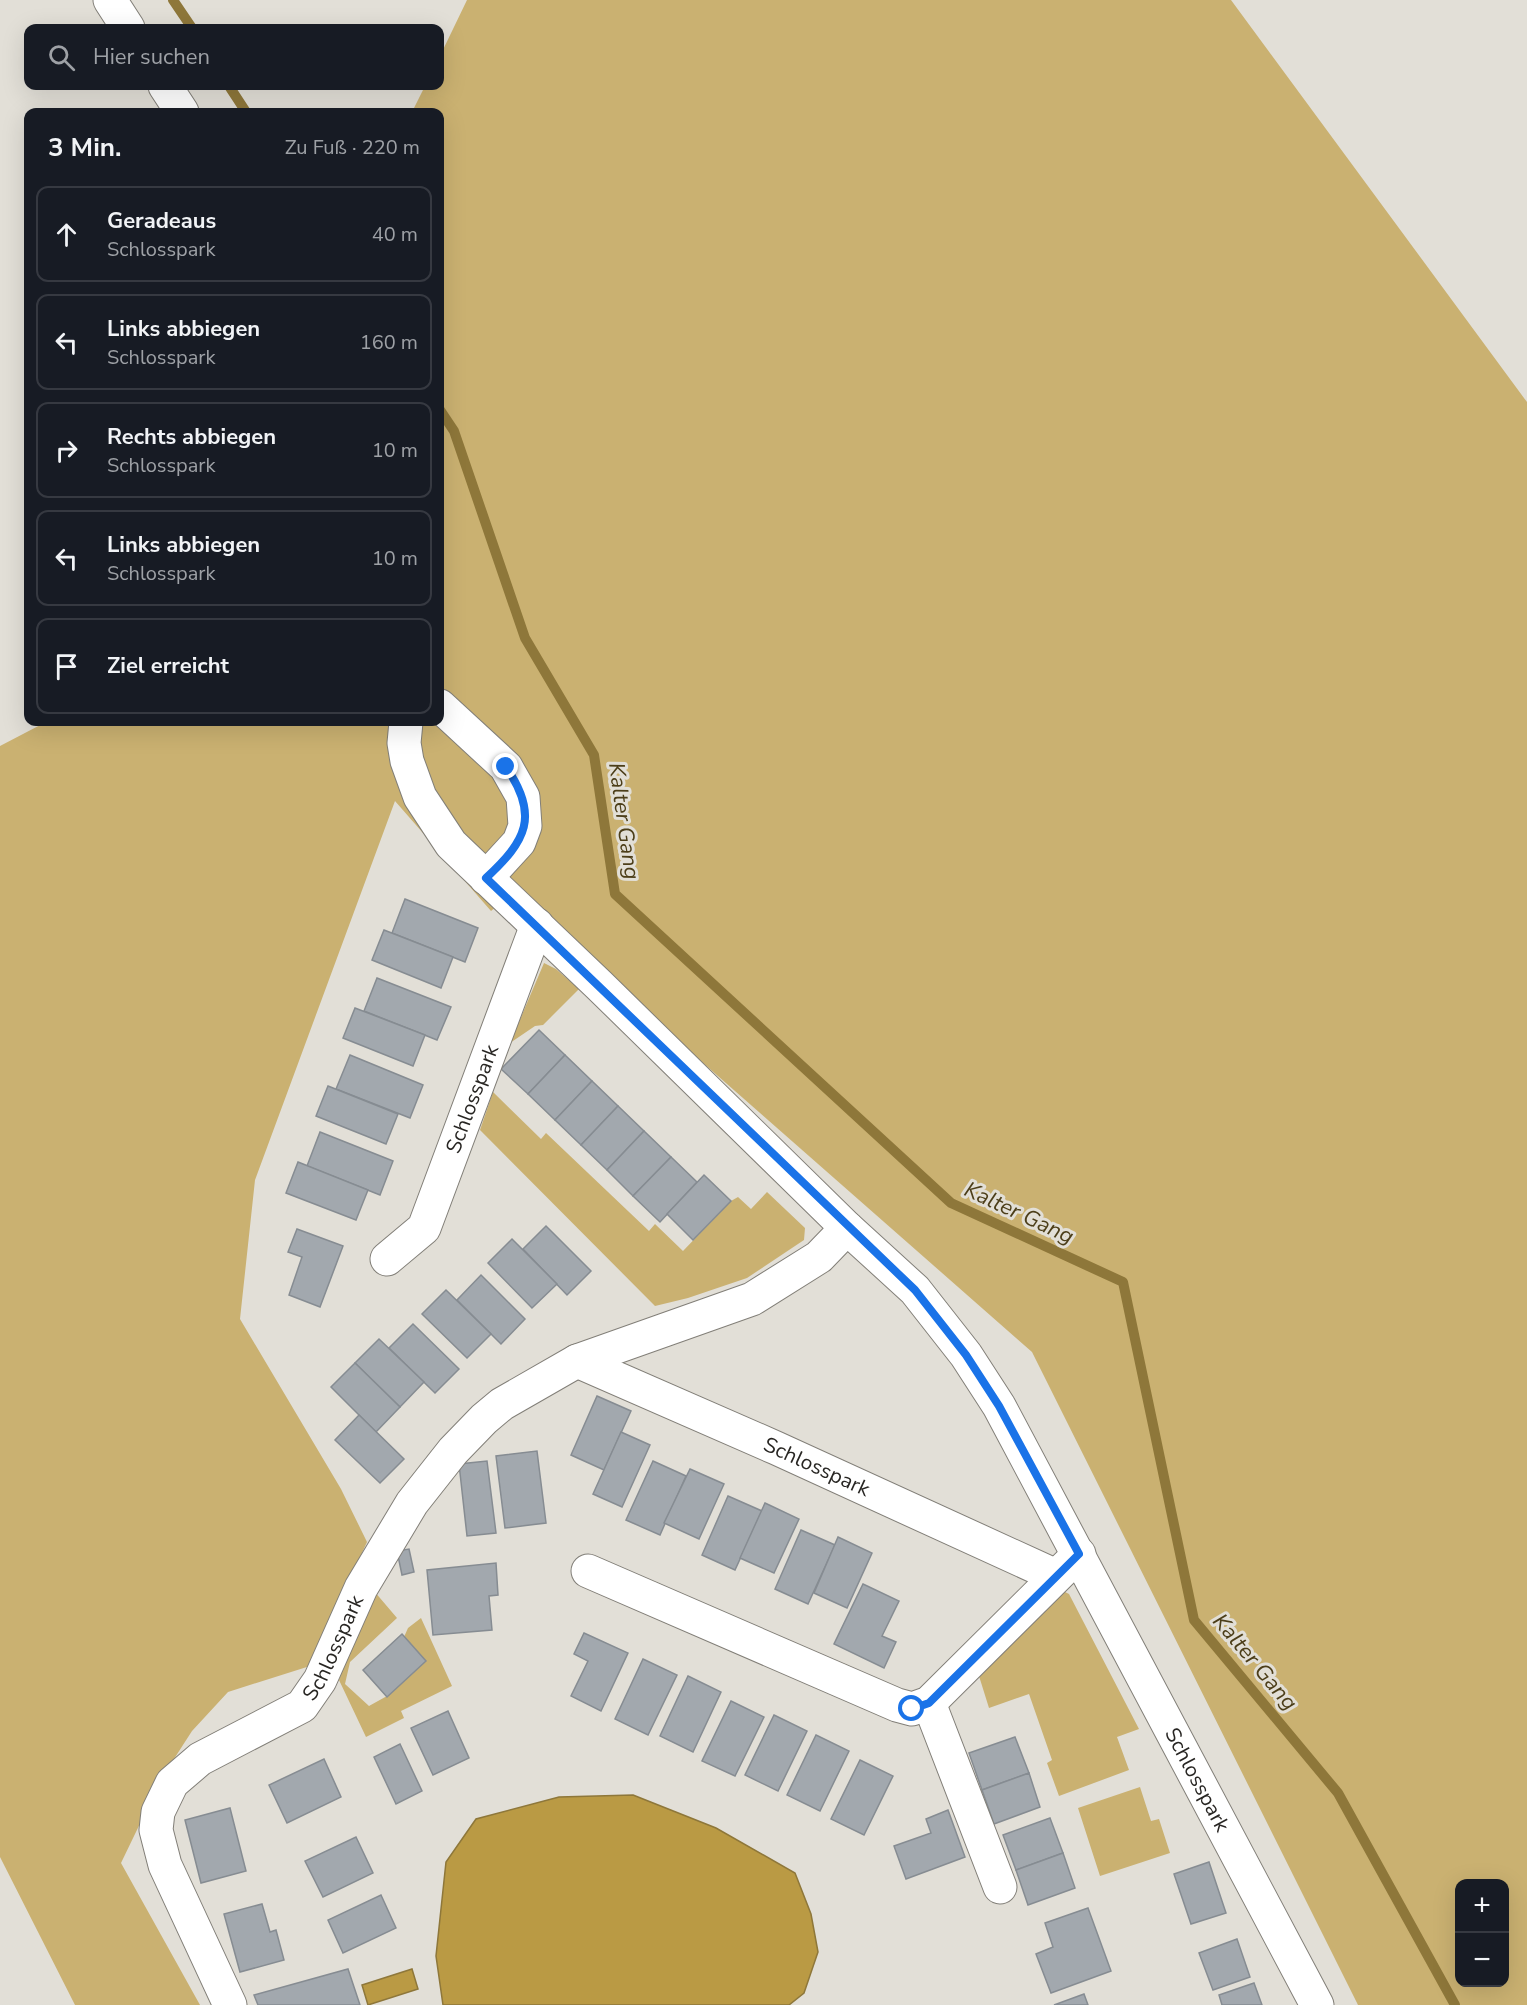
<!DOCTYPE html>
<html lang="de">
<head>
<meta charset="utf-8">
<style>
  :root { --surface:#171b24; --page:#20242c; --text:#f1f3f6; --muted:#9ea1a6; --line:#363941 }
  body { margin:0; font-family:"Nunito Sans",sans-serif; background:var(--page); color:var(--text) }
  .controls { position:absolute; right:18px; bottom:18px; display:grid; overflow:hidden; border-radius:12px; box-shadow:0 6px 24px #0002 }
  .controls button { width:54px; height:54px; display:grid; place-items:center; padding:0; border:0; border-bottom:2px solid var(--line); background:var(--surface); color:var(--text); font:30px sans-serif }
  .stop { position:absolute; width:18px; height:18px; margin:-14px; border:4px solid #1a73e8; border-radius:50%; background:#fff }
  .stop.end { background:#1a73e8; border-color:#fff; box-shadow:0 2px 6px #0008 }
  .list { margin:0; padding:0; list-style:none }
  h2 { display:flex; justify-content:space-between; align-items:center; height:78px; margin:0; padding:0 24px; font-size:26px }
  h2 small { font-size:20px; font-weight:400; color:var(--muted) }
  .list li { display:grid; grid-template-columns:39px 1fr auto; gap:18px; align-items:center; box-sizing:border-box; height:96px; margin:0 12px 12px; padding:0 12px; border:2px solid var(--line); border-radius:12px }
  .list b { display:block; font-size:22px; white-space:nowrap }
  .list p { margin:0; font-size:20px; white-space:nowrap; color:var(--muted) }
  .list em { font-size:20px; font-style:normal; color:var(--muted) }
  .icon { flex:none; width:33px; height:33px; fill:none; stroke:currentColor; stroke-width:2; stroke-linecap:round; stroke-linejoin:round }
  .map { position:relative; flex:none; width:1527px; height:2005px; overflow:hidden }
  .search { position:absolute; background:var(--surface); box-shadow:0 6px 24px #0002; left:24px; top:24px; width:420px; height:66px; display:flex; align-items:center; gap:15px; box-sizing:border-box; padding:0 21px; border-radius:12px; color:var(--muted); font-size:22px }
  .panel { position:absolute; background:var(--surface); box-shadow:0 6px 24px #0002; left:24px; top:108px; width:420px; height:618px; border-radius:12px }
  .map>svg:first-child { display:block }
  .green { fill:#cab171; fill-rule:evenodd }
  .water { fill:#ba9a44; stroke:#8e773a; stroke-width:1.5 }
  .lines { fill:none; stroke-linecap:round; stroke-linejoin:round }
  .stream { stroke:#8e773a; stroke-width:10 }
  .building { fill:#a2a8ae; stroke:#868c92; stroke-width:1.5 }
  .minor-casing { stroke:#827f78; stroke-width:35 }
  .minor { stroke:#fff; stroke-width:33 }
  .route { stroke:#1a73e8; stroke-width:8 }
  .labels { text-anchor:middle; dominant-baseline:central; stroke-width:6; stroke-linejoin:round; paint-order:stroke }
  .street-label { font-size:21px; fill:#282623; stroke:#e2dfd7 }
  .water-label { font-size:22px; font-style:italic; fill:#4c3e19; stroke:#e2dfd7 }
</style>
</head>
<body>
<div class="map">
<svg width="1527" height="2005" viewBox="0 0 1527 2005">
  <rect width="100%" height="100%" fill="#e2dfd7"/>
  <g class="green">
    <path d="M467,0H1231L1527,402V2005H1358L1032,1352L661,1026L520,887L491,911L395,801L255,1180L240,1319L341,1489L367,1542L310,1666L228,1692L192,1731L163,1776L121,1863L200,2005H75L0,1857V746L46,722H440V112H412L425,86H440V56ZM1460,1884H1504V1982H1460Z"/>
    <path d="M544,963L556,969L579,989L543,1025L535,1026L510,1043Z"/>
    <path d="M493,1092L541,1139L546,1133L649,1231L655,1224L683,1251L731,1201L738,1197L751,1209L767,1192L805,1228L804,1240L747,1278L688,1298L655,1306L480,1130Z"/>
    <path d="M374,1591L397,1618L350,1662L345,1684L369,1706L387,1696L404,1637L408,1628L421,1618L452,1686L401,1711L404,1718L366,1737L339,1680L363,1608Z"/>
    <path d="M1065,1592L1069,1594L1139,1729L1117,1737L1129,1770L1059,1796L1047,1763L1052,1760L1029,1694L989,1708L979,1676Z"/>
    <path d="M1140,1787L1151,1821L1159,1819L1170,1853L1100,1876L1078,1808Z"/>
  </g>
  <g class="water">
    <path d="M633,1795L716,1828L795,1873L811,1914L818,1952L804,1993L789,2005H443L436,1956L446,1862L476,1819L559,1797Z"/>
    <path d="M412,1969L418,1989L368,2005L362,1985Z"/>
  </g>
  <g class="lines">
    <g class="stream">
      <path d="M173,0L192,28"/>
      <path d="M229,86L246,112"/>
      <path d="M440,410L454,431L525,638L594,755L615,894L951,1203L1123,1282L1194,1620L1338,1793L1455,2005"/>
    </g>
  </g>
  <g class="building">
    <path d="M405,899L478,928L465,962L392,933Z"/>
    <path d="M384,930L453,957L441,988L372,960Z"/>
    <path d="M377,978L451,1007L437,1040L364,1011Z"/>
    <path d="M355,1008L425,1035L413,1066L343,1038Z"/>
    <path d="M539,1030L565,1055L528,1094L501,1069Z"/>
    <path d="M350,1055L423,1085L410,1118L336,1089Z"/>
    <path d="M565,1055L592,1081L555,1120L528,1094Z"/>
    <path d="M592,1081L618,1106L581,1145L555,1120Z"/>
    <path d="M328,1086L398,1114L386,1144L316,1116Z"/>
    <path d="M618,1106L644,1131L607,1170L581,1145Z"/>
    <path d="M644,1131L671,1157L633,1196L607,1170Z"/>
    <path d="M320,1132L393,1161L380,1195L307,1166Z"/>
    <path d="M671,1157L697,1182L660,1222L633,1196Z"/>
    <path d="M298,1162L368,1190L356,1220L286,1193Z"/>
    <path d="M704,1175L731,1201L693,1240L667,1214Z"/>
    <path d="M546,1226L591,1271L567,1295L523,1249Z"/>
    <path d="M297,1229L343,1246L320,1307L289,1295L302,1257L288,1252Z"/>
    <path d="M512,1239L557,1284L532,1308L488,1263Z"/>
    <path d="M481,1275L525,1319L501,1344L457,1300Z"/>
    <path d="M446,1290L491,1334L467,1358L422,1314Z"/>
    <path d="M413,1324L459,1369L435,1393L389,1348Z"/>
    <path d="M379,1339L424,1382L400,1407L355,1363Z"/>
    <path d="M355,1363L400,1407L376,1432L331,1387Z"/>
    <path d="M597,1396L631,1411L604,1470L571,1455Z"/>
    <path d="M359,1415L404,1459L380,1483L335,1440Z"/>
    <path d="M621,1432L650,1445L622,1507L593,1494Z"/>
    <path d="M537,1451L546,1523L505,1528L496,1456Z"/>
    <path d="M487,1461L496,1533L467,1536L459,1464Z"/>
    <path d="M653,1461L686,1476L660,1535L626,1520Z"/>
    <path d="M690,1469L724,1484L699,1539L664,1523Z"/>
    <path d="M728,1496L762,1511L735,1570L702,1555Z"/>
    <path d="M765,1503L799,1519L774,1573L740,1558Z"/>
    <path d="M801,1530L835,1545L808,1604L775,1589Z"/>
    <path d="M838,1537L872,1553L847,1608L814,1593Z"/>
    <path d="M409,1549L414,1572L402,1575L397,1551Z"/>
    <path d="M496,1563L498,1595L489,1596L492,1630L433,1635L427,1570Z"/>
    <path d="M863,1584L899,1601L882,1636L896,1642L884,1668L834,1644Z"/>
    <path d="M584,1633L628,1653L601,1711L571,1696L588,1661L574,1654Z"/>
    <path d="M402,1634L426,1661L387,1697L363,1670Z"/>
    <path d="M643,1659L677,1675L648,1735L615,1719Z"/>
    <path d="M688,1676L721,1692L693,1752L660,1736Z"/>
    <path d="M731,1701L764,1717L735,1776L702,1761Z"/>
    <path d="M448,1711L469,1758L433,1775L411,1728Z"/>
    <path d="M774,1715L807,1731L778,1791L745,1775Z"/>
    <path d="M816,1735L849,1751L820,1811L787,1795Z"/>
    <path d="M1015,1737L1029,1773L982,1790L969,1753Z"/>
    <path d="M400,1744L422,1791L396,1804L374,1757Z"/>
    <path d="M324,1759L341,1797L287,1823L269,1785Z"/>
    <path d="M860,1760L893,1776L864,1835L831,1819Z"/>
    <path d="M1029,1773L1040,1807L994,1824L982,1790Z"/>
    <path d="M230,1808L246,1871L201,1883L185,1820Z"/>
    <path d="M948,1810L965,1857L906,1879L894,1846L931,1833L926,1819Z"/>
    <path d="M1050,1818L1063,1853L1016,1870L1003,1835Z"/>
    <path d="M356,1837L373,1873L323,1897L305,1861Z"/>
    <path d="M1063,1853L1075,1888L1028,1905L1016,1870Z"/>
    <path d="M1209,1862L1226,1913L1191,1924L1174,1874Z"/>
    <path d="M381,1895L396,1928L343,1953L328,1920Z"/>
    <path d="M262,1904L270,1932L276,1930L284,1960L240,1972L224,1914Z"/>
    <path d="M1088,1908L1111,1971L1051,1993L1036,1954L1053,1947L1045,1923Z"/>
    <path d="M1237,1939L1250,1977L1213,1990L1199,1953Z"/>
    <path d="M348,1969L360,2005H258L254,1995Z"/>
    <path d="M1254,1983L1262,2005H1222L1219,1995Z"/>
    <path d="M1084,1994L1088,2005H1054Z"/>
  </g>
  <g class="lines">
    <g class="minor-casing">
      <g id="minor">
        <path d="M110,0L128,28"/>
        <path d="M165,86L182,112"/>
        <path d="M440,706L506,767L523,797L525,826L519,842L486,878"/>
        <path id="s1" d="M406,722L404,743L407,761L420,797L451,844L599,985L847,1228L915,1290L966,1355L999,1406L1317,2005"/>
        <path id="s2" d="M387,1259L424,1228L537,925"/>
        <path id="s3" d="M577,1361L776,1448L1056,1576"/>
        <path d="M588,1571L897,1705L912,1709L929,1703L1079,1554"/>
        <path d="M929,1703L1000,1887"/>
        <path id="s4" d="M230,2005L165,1865L156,1830L158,1812L172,1783L200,1759L302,1706L320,1680L361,1588L412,1503L453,1451L484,1419L502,1404L577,1361L752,1299L819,1257L847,1228"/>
      </g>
    </g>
    <use href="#minor" class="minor"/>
  </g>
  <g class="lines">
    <path class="route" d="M506,767C540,816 526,841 486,878L915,1290L966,1355L999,1406L1079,1554L929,1703L912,1709"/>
  </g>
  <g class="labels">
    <g class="street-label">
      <text stroke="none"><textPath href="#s2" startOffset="186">Schlosspark</textPath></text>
      <text stroke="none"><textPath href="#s3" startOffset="262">Schlosspark</textPath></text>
      <text stroke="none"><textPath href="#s4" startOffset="459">Schlosspark</textPath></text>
      <text stroke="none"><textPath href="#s1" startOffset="1344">Schlosspark</textPath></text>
    </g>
    <g class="water-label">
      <text transform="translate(624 821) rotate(82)">Kalter Gang</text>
      <text transform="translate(1019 1213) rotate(25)">Kalter Gang</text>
      <text transform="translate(1255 1662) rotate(50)">Kalter Gang</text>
    </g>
  </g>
</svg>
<div class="controls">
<button>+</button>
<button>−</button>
</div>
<div class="stop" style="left:912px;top:1709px"></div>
<div class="stop end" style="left:506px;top:767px"></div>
<div class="search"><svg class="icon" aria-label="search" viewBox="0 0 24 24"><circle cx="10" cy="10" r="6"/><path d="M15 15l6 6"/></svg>Hier suchen</div>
<section class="panel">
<h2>3 Min.<small>Zu Fuß · 220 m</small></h2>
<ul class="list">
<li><svg class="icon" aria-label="ahead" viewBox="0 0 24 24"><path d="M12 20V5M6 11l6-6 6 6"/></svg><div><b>Geradeaus</b><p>Schlosspark</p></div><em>40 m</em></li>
<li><svg class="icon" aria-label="left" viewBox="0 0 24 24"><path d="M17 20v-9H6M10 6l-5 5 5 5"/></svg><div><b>Links abbiegen</b><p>Schlosspark</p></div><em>160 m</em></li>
<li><svg class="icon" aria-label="right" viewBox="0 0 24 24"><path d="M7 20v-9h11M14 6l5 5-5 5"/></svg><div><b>Rechts abbiegen</b><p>Schlosspark</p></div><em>10 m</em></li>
<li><svg class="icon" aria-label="left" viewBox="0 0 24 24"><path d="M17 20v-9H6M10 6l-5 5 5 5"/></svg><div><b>Links abbiegen</b><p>Schlosspark</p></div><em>10 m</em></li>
<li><svg class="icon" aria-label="arrive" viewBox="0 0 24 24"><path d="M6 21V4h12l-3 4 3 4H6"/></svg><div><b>Ziel erreicht</b></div></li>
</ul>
</section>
</div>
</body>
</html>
